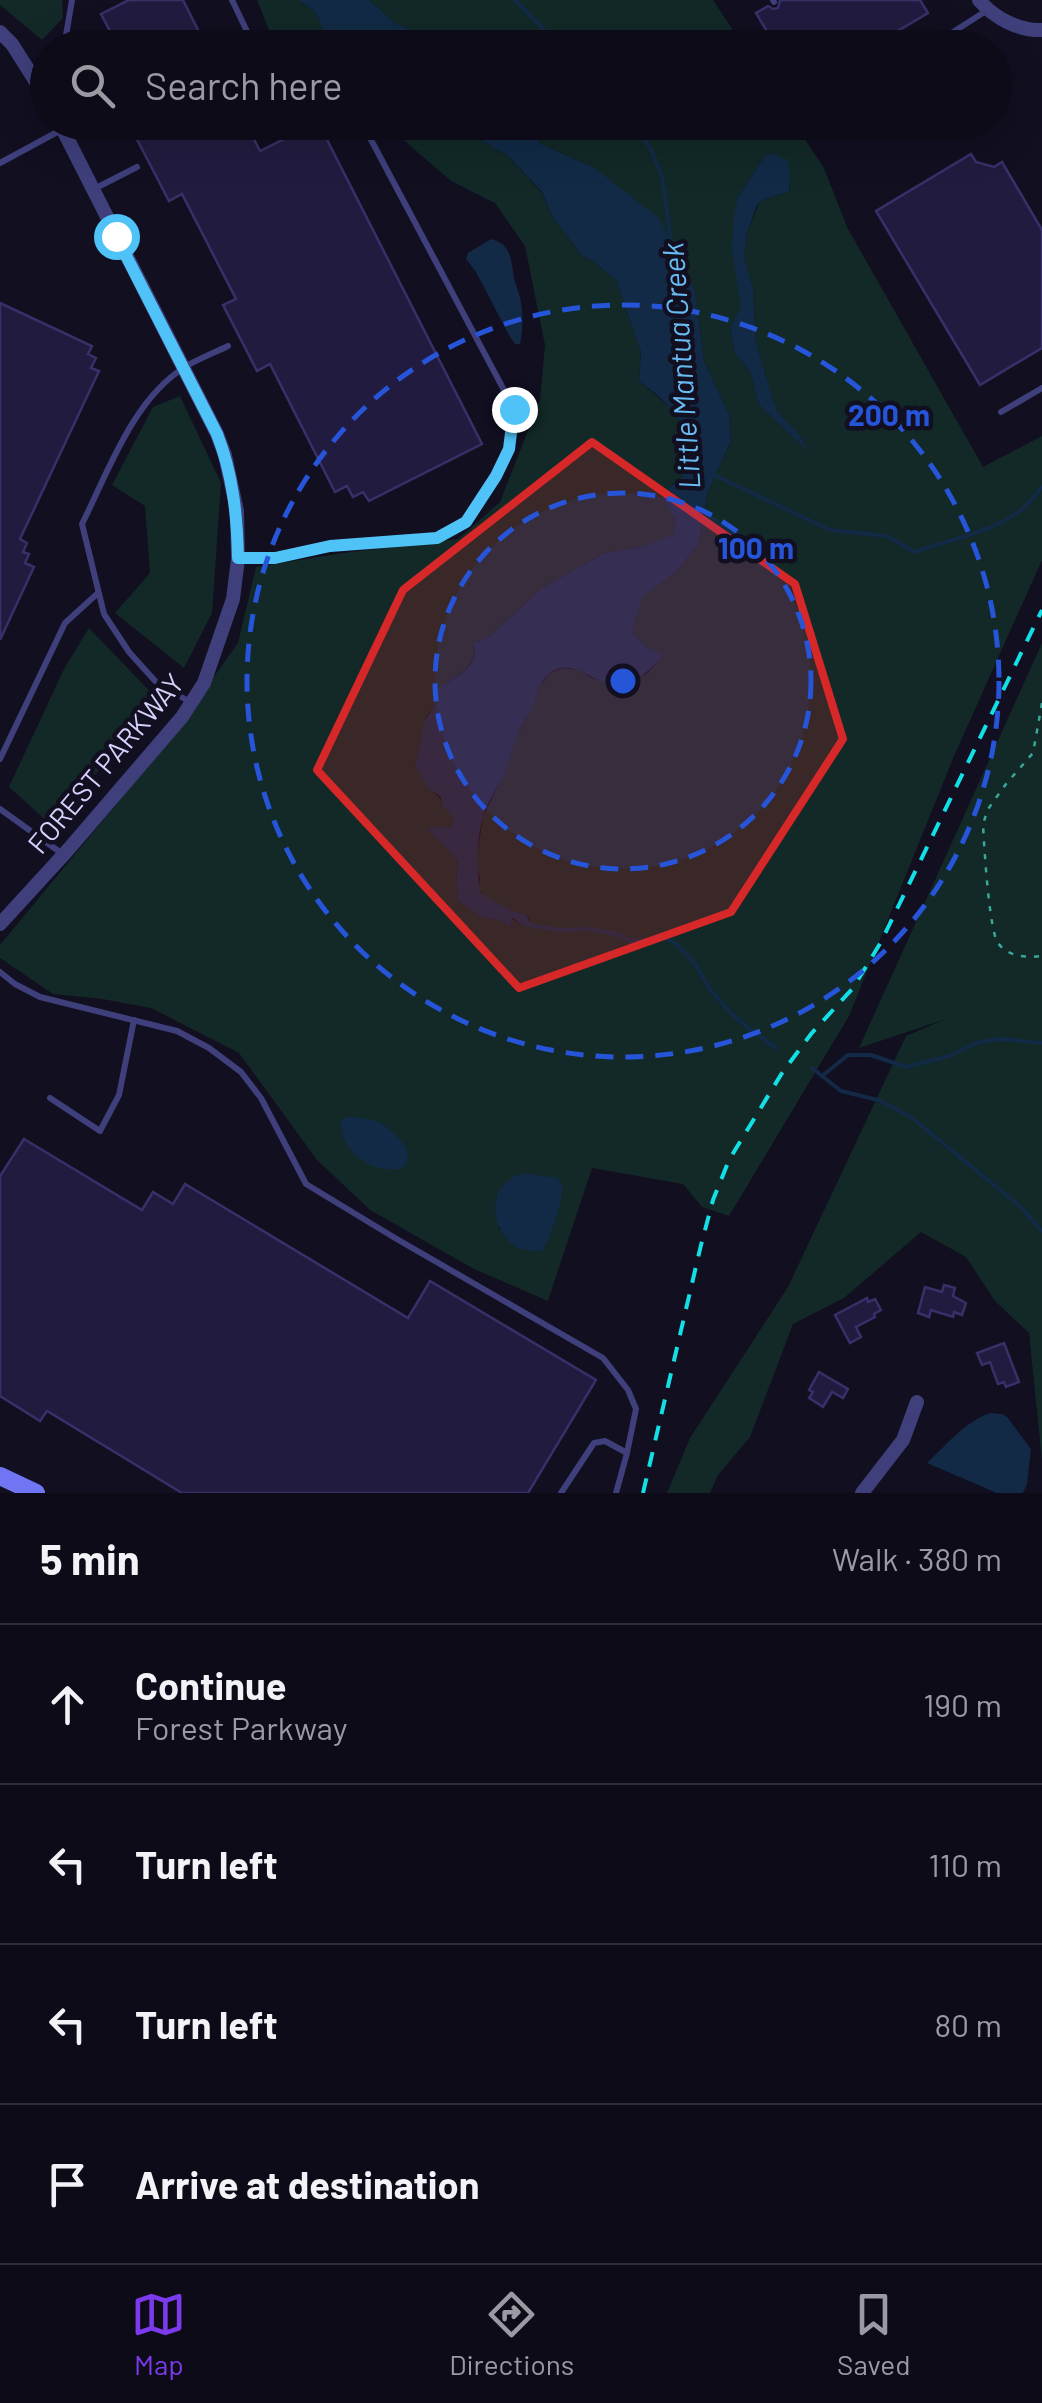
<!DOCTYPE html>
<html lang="en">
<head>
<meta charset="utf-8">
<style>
  :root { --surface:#0d0b18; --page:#161421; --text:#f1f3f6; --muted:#9a9ba2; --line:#2d2b37; --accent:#7c3aed }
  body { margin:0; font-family:Barlow,sans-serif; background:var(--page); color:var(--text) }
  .stop { position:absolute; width:30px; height:30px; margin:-22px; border:8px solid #4fc3f7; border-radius:50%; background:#fff }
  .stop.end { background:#4fc3f7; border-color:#fff; box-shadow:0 2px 10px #0008 }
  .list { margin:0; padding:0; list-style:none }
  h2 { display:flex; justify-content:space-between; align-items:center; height:130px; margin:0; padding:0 40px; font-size:42px }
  h2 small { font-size:32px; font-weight:400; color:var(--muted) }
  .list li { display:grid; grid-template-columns:65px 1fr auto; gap:30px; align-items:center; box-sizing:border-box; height:160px; padding:0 40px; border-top:2px solid var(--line) }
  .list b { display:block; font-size:38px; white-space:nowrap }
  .list p { margin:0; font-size:32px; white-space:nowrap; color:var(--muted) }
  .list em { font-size:32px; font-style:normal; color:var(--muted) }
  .icon { flex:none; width:55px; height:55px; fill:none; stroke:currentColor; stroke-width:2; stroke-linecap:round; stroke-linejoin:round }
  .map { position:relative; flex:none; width:1042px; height:1493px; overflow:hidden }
  .search { position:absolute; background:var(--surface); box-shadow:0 10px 40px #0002; left:30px; right:30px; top:30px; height:110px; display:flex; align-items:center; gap:25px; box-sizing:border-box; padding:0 35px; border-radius:55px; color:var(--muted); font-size:38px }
  .sheet { height:770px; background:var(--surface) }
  nav { display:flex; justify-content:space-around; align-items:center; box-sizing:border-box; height:140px; border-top:2px solid var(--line); background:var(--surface); font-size:28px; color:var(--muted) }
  nav a { display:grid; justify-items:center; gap:5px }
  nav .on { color:var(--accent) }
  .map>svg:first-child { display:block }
  .green { fill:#122927; fill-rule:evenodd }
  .water { fill:#122a46 }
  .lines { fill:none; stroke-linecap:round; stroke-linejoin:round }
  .stream { stroke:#122a46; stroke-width:4 }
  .building { fill:#211c3f; stroke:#383069; stroke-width:2.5 }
  .path { stroke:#38a99b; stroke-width:2.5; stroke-dasharray:5 8; stroke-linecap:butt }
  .service { stroke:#3e3f7b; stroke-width:6 }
  .minor { stroke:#3e3f7b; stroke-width:14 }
  .secondary { stroke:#7076f3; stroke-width:18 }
  .rail { stroke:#13dfe6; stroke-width:4; stroke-dasharray:15 12; stroke-linecap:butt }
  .route { stroke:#4fc3f7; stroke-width:12 }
  .marked { fill:#d62828; fill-opacity:0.2; stroke:#d62828; stroke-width:8; stroke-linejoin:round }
  .ring { fill:none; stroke:#2655da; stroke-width:5; stroke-dasharray:18 12 }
  .labels { text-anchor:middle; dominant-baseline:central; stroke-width:9; stroke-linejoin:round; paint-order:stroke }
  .street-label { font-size:28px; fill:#d4d1fb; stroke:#110f20 }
  .water-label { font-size:30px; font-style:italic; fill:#68bbf3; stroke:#110f20 }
  .centre { fill:#2655da; stroke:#110f20; stroke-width:5 }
  .ring-label { font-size:30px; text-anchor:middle; font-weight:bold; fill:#2655da; stroke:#110f20; stroke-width:9; stroke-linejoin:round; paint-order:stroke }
</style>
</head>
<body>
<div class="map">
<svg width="1042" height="1493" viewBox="0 0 1042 1493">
  <rect width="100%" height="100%" fill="#110f20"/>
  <g class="green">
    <path d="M0,0H62L63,18L42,40L0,5Z"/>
    <path d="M257,0H298L315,11L325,33L340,47H276Z"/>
    <path d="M369,0H713L744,47H439L428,38L395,23Z"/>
    <path d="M384,123H452L507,155L542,193L552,216L582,256L594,262L616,280L641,352L639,381L676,412L687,445L683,476L671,486L676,534L642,547L605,553L542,588L489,637L473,643C481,671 448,676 434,695V707L426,717L415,766C427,785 442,799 454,819L451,827H431L429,831L458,860L456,880L458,901L481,917L499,920L509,926L512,924L511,918L521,925L531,922L529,917L512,911L482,895L479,889L480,877L476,864L483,817L504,774L517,734L531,710L540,686L550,673L564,668L579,670L593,679L629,682L648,673L662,656L647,647L632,632L641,597L676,572L699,543L707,494L731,441L729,414L704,361L695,291L593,167L541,144L521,123H794L824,168L847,227L983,467L1042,436V560L954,756L849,1016L729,1216L702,1207L683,1184L592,1168L548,1301L474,1269L370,1210L317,1160L239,1053L151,1008L102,999L53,994L0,958V945L162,749L238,643L256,567L343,553L458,539L500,502L540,400L545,345L525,246L495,203L451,181ZM774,154L790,186L789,191L763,200L758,205L747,233L744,257L753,288L756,343L773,399L778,412L806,449L759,405L750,371L735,354L730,327L741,308L739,195L765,155ZM563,1191L543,1250L499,1229L496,1197Z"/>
    <path d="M180,396L221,483L212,613L184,668L115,613L150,573L145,506L112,485L153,407Z"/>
    <path d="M89,628L163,705L48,822L9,787L64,669Z"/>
    <path d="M1042,643V1460L1029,1333L995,1301L966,1257L921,1232L844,1298L793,1324L750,1437L718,1475L710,1493H667L690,1438L788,1287L906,1036L946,1019L859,1048Z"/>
  </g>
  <g class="water">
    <path d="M298,0H369L395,23L428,38L439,47H340L325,33L315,11Z"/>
    <path d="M452,123H521L541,144L593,167L659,218L695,291L704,361L729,414L731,441L707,494L699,543L676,572L642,597L632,632L647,647L663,655C608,721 587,652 553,671C541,678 538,691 534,704C531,713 523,721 519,731C513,745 510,761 504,775C497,789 487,802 483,817C476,840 477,870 480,893L512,911L526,915L531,923V926C523,928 518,922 513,918L511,919L512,924L509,926L499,920L481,917L458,901L456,880L458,860L429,831L431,827H451L454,819L444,807L440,796L428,788L415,766L425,720L434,707V695L438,689C455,677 482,667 473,643L489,637L542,588L605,553L642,547L675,534V520L663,497L671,486L683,476C690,423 681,413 639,381L641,352L616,280L594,262L582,256L552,216L542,192L507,155Z"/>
    <path d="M774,154L787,160L790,176L789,191L763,200L757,205L747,233L744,257L753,288L756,343L773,399L778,412L801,437L809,452L759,405L750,371L735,354L730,327L741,307L732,249L734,213L739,195L765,155Z"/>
    <path d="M491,239C512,244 511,261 514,278C515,284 518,289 519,294C524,310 523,330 520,344H515L510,337L476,272L466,259L468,253Z"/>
    <path d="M347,1117C357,1117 369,1118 378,1122C390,1127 416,1150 405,1165C401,1171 398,1169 391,1169C364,1170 339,1147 341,1119Z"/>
    <path d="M523,1173L557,1178L563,1185C561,1206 553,1231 543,1250C498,1261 472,1188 523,1173Z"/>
    <path d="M990,1413L1002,1414L1007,1417L1031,1449L1027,1484L1023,1493H997L927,1463C945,1446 966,1421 990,1413Z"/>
  </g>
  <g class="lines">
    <g class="stream">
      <path d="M515,0L562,48"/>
      <path d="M631,122L651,149L662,176L672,249"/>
      <path d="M712,474L830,530L887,536L914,552C949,540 989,533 1020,511C1029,505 1035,495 1042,487"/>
      <path d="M528,925L560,930L590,929L620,935L630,941L664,938L674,942L694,962L709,988L730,1012L748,1028L776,1048"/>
      <path d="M812,1068L841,1091L878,1100L911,1117L1021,1207L1042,1231"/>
      <path d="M822,1076L848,1055H871L906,1067L946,1057L980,1042L1002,1039L1042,1043"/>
    </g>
  </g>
  <g class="building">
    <path d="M129,0H183L207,48H92L113,37L101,14Z"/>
    <path d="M780,0H920L928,13L869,48H777L756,13L768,6L773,9L778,8Z"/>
    <path d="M128,122H245L260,151L318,122L482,444L369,501L363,492L353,497L347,486L335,492L270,364L257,371L223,305L236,299L182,194L169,201Z"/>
    <path d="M971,154L976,162L994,167L1002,162L1042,230V348L980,385L876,211Z"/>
    <path d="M0,303L92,346L88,354L96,358L91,368L99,371L20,539L27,543L23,552L29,554L25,563L34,567L0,640Z"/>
    <path d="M24,1139L142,1210L153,1192L173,1204L185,1184L408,1318L430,1281L596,1380L528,1493H182L47,1411L40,1421L0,1396V1176Z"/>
    <path d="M944,1285L955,1288L953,1296L966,1303L962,1315L954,1312L953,1317L931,1310L929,1317L918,1313L925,1287L942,1292Z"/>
    <path d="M867,1298L868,1302L875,1299L881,1310L874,1314L875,1317L856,1327L861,1337L850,1343L835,1315Z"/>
    <path d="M1004,1343L1019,1382L1006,1387L1004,1382L998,1384L990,1362L982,1365L977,1353Z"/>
    <path d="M819,1372L848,1389L843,1398L832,1392L823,1407L809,1398L813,1392L809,1390Z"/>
  </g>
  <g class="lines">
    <path class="path" d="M1042,703L1033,753L1006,784L988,809L983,824C984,845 989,930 998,943C1008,957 1027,958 1042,956"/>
    <g class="service">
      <path d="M232,0L255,48"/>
      <path d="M773,0L774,2"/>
      <path d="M58,48L65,41L72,0"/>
      <path d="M928,48L986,11"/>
      <path d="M32,74L48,58"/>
      <path d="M0,163L61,130"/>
      <path d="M94,189L137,167"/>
      <path d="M1001,412L1042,388"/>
      <path d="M240,559L275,558L329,546L437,538L466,522L496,475L509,449L514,409L369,136L353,122"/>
      <path d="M190,702L156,682L129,652L104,614L82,524C108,472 133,399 185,367C198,359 214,353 228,346"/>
      <path d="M0,759L65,623L98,593"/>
      <path d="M0,809L64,855"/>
      <path d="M0,972L15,984L40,997L177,1031L209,1048L241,1072L261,1098L306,1184L395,1238L603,1358L628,1390L636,1409L627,1453L616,1493"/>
      <path d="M50,1098L100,1131L119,1095L134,1020"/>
      <path d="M561,1493L594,1443L605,1441L627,1453"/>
    </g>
    <g class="minor">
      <path d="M979,0C994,18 1019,31 1042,30"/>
      <path d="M0,32L12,44L48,101"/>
      <path d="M0,924L67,851L182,717L204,683L233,599L238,559L237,511L225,455L217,434L59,122"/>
      <path d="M862,1493L903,1440L917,1402"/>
    </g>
    <path class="secondary" d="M0,1476L36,1493"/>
    <path class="rail" d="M643,1493L701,1245L713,1200L729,1160L782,1073L811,1034L853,988L881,942L1042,610"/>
  </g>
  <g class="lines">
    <path class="route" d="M116,236L217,434C233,475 237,515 238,558H275L330,546L437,538L466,522L496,476L509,449L514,409"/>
  </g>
  <path class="marked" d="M592,442L795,584L843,739L731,912L519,988L317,770L403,590Z"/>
  <circle cx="623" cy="681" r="188" fill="#2655da" fill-opacity=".12"/>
  <g class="ring">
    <circle cx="623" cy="681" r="188"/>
    <circle cx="623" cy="681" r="376"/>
  </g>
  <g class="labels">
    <g class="street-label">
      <text transform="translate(105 763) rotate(-50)">FOREST PARKWAY</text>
    </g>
    <g class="water-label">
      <text transform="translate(680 366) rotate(-94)">Little Mantua Creek</text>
    </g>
  </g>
  <circle cx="623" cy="681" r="15" class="centre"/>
  <g class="ring-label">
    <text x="889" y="426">200 m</text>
    <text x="756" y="559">100 m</text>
  </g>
</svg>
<div class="stop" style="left:116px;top:236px"></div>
<div class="stop end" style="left:514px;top:409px"></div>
<div class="search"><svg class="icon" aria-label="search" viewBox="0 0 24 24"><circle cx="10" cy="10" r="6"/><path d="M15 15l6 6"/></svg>Search here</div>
</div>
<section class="sheet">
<h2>5 min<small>Walk · 380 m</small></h2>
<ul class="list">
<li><svg class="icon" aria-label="ahead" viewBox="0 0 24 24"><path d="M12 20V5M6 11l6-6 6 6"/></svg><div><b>Continue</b><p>Forest Parkway</p></div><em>190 m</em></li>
<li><svg class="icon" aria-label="left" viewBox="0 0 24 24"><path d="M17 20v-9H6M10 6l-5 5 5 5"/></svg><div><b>Turn left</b></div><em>110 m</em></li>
<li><svg class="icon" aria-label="left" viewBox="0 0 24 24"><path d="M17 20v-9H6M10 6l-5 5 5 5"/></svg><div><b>Turn left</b></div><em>80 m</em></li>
<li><svg class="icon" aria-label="arrive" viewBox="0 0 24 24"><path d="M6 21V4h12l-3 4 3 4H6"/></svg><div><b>Arrive at destination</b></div></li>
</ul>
</section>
<nav>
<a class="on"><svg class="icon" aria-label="map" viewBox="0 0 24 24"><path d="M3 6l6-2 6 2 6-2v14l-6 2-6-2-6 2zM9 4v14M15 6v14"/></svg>Map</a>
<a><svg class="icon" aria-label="directions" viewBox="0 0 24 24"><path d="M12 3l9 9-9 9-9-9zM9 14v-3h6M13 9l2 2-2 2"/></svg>Directions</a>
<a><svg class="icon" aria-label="saved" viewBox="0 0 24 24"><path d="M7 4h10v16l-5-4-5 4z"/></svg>Saved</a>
</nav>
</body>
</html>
